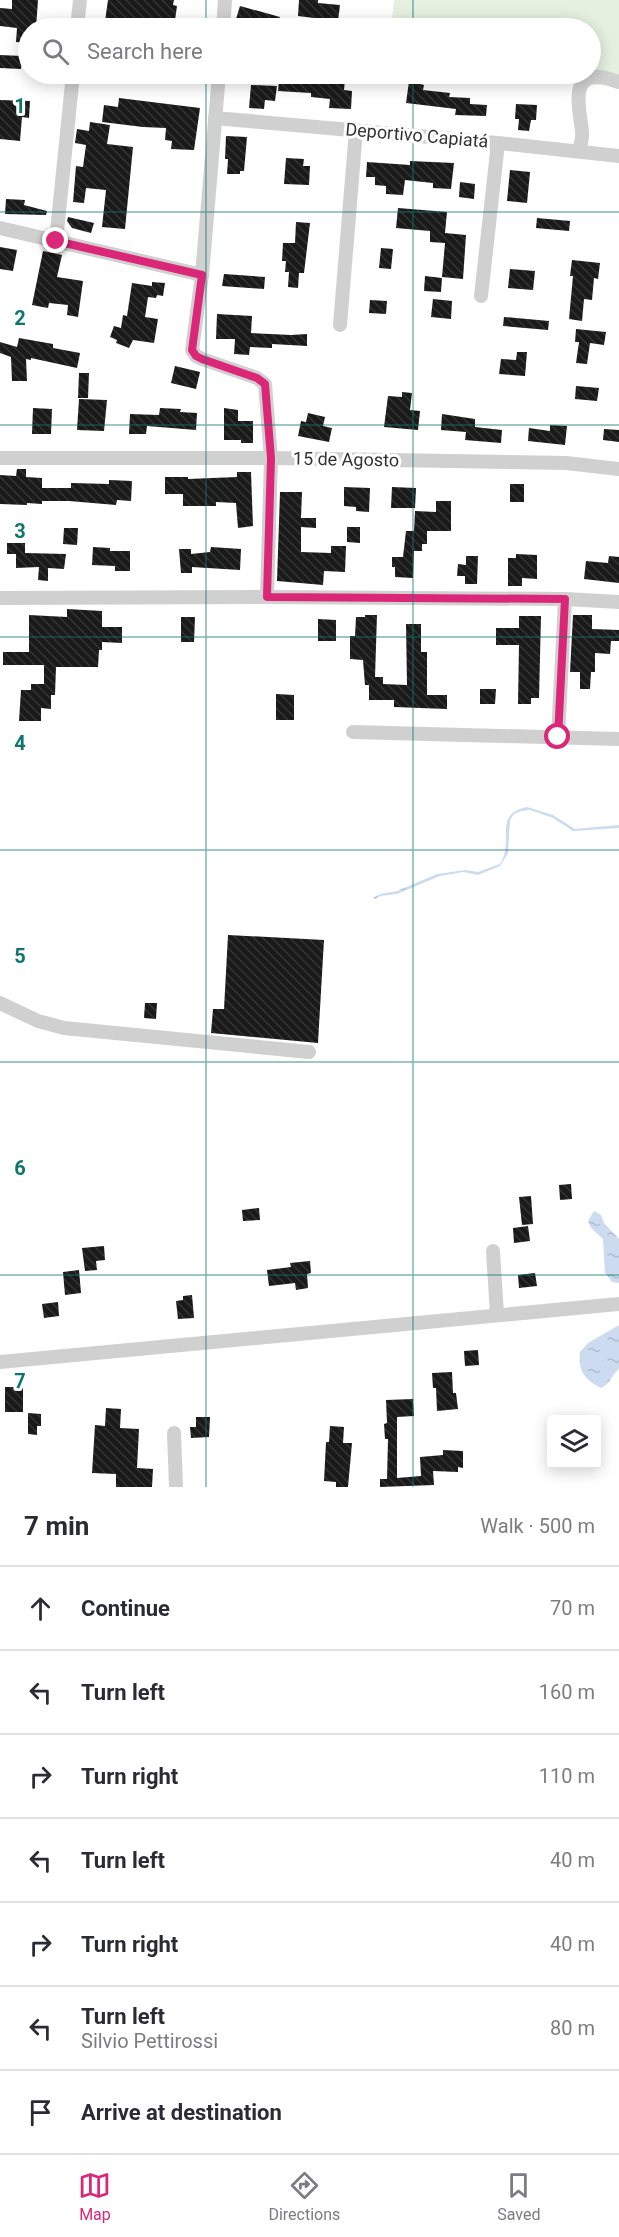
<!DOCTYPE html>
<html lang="en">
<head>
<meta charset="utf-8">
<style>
  :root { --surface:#fff; --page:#f7f7f7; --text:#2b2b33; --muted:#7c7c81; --line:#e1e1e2; --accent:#db2777 }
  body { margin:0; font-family:Roboto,sans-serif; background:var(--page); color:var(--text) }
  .controls { position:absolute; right:18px; bottom:18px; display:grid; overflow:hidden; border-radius:6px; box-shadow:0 3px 15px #0003 }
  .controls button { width:54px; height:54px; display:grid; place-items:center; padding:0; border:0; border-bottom:2px solid var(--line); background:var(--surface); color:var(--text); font:30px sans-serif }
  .stop { position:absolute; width:18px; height:18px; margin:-14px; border:4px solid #db2777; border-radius:50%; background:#fff }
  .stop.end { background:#db2777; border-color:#fff; box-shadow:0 2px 6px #0008 }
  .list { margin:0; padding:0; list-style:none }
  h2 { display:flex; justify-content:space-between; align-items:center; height:78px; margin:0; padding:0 24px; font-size:26px }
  h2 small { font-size:20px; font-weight:400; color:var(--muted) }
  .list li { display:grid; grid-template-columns:39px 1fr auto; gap:18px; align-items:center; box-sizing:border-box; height:84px; padding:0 24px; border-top:2px solid var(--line) }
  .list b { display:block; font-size:22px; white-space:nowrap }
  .list p { margin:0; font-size:20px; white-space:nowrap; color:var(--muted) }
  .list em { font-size:20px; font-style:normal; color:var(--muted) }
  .icon { flex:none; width:33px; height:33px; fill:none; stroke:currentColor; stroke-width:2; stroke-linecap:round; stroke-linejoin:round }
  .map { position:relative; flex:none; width:619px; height:1487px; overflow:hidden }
  .search { position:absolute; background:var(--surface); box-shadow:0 3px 15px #0003; left:18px; right:18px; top:18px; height:66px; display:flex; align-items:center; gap:15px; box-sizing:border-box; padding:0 21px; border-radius:33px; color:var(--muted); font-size:22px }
  .sheet { height:666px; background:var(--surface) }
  nav { display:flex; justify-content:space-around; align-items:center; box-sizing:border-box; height:84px; border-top:2px solid var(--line); background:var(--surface); font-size:16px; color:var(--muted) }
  nav a { display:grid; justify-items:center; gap:3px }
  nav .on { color:var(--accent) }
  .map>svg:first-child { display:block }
  .garden { fill:#e5f0e0 }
  .water { fill:url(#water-ripples) }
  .building { fill:url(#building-back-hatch) }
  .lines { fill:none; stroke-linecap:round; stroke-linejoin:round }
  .minor { stroke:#d0d0d0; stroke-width:14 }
  .route { stroke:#db2777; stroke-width:8 }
  .grid { fill:none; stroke:#0f766e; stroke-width:1.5; stroke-opacity:0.55 }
  .labels { text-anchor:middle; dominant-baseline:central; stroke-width:6; stroke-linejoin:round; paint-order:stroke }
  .street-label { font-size:18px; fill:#333; stroke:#fff }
  .grid-label { font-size:20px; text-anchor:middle; font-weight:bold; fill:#0f766e; stroke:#fff; stroke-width:6; stroke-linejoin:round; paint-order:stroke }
</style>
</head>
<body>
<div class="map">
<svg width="619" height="1487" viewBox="0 0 619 1487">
  <defs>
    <pattern id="water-ripples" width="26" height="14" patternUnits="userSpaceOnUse" patternTransform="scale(1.5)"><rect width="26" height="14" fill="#ccdbf0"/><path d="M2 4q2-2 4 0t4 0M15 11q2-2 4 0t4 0" fill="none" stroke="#b0bcce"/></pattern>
    <pattern id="building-back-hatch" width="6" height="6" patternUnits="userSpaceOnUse" patternTransform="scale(1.5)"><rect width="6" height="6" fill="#1a1a1a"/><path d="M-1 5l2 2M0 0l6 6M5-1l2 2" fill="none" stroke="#333"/></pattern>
  </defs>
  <rect width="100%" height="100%" fill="#fff"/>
  <path class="garden" d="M394,0H619V86L442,78L443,74H590V28H391Z"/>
  <g class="water">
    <path d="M527,807L553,815L575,829L619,825V828L573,831L553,818L530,810L521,811L514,814L510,820L508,853L500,866L478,875L463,872L440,876L397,894L380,896L375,899L373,898L380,894L397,891L437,874L466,870L478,872L500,864C515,841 492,814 527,807Z"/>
    <path d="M594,1211L601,1215L604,1223L619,1239V1283L612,1282L605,1273L603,1239L591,1228L588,1221Z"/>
    <path d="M619,1325V1369C611,1375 610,1385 601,1388C584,1379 578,1371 580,1352L588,1343Z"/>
  </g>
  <g class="building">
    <path d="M12,0H38L36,28H28V43L16,42L17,28L0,26V8L12,9Z"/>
    <path d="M108,0H174L173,5L177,6L174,27L130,22L129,28H104Z"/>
    <path d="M299,0H318V3L340,5L338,21L298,16Z"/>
    <path d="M240,6L280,17L276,28L236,19Z"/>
    <path d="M0,55L22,56L21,69L0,68Z"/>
    <path d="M410,74H421L420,84L424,85L423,90L450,93L449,97L470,98V104L487,105L486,116L455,115L456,109L406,103Z"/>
    <path d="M332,78L345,80L344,90L352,91L351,109L329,108L330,99L311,97V93L278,91L279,81L332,84Z"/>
    <path d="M251,85L277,86L275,101L265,100L264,109L249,108Z"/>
    <path d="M119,98L200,108L194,150L171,149L172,141L165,140L166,128L143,127L102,122L104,105L118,107Z"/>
    <path d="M0,100L30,101L29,118L22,117L20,141L0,139Z"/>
    <path d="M516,104L537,105L536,120H531L529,131L518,130L519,119H515Z"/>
    <path d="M90,122L110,125L107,144L133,147L125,229L102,227L106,190L86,188L84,203L73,202L76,166L83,167L86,145L75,143L77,129L89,131Z"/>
    <path d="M226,136L247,137L244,171H240V174H227L228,159H225Z"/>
    <path d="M286,158L304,159L303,166H310L309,185L284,184Z"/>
    <path d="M410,161L454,163L451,189L433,188V183L405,180L403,195L386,194V186L375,185V177H366L367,162L410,165Z"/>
    <path d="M510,170L530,172L527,203L507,201Z"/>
    <path d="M460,182L475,184L474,199L459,197Z"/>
    <path d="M6,199L25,200L24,205L47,211L46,215L5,214Z"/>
    <path d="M398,208L447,212L445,233L466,235L463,279L442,277L445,243L430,242V231L396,228Z"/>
    <path d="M68,217L94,223L91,233L72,228L67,221Z"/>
    <path d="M537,218L570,221L569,231L536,228Z"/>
    <path d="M296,222L310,223L304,273H299L298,288L288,287L289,272H285L286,261H282L283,243H295Z"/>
    <path d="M0,247L17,250L13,271L0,269Z"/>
    <path d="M381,248L393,249L391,269L379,268Z"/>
    <path d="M43,251L62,255L57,277L83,281L78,317L67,315L68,305L49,303L48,308L32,305Z"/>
    <path d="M572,260L600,263L598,279L594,278L592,300L584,299L582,321L569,319L573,276H570Z"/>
    <path d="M510,269L535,271L533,290L508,288Z"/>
    <path d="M224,274L265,277L264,289L222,286Z"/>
    <path d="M425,276L442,278L441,292L424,291Z"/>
    <path d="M152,282L165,283L163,296L157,295L156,298L148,297L145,317L158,319L154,343L133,340L129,348L116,343L117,340L110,337L114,326L121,328L123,315L127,316L132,283L152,286Z"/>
    <path d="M433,299L452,301L451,319L431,317Z"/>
    <path d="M370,300L387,301L386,314L369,313Z"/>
    <path d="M217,314L252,316L251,333L291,335L307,334V346L272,344V348L250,347L249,355L234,354L235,339H216Z"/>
    <path d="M504,317L549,321L548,330L503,326Z"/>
    <path d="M576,329L606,332L604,345L590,343L587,364L576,363L579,342H575Z"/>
    <path d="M19,338L53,344V348L80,353L77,368L31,358V360L26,359L27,381H12L11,357L0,353V342L17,347Z"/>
    <path d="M517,352H527L525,376L499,374L501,359L516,360Z"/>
    <path d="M175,366L200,372L196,389L171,383Z"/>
    <path d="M79,373H89L88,398H78Z"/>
    <path d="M576,386L599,388L597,401L575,399Z"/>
    <path d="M402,392L412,393L410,410L420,411L418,430L384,427L388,396L402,397Z"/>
    <path d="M79,399L107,400L104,431L77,430Z"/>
    <path d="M33,408L52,409L51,434H32Z"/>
    <path d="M160,408L181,409L180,412L197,413L196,430L147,426L146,434H129L130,414L159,415Z"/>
    <path d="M224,408L238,410V421H253V443H241V440H224Z"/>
    <path d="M308,413L325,417L323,426L332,428L329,442L298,436L301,421L306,422Z"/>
    <path d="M442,414L475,419V427L502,430L501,443L465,440L466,432L441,430Z"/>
    <path d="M550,425L567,426L565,445L528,441L529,428L550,431Z"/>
    <path d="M604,429L619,430V442L603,440Z"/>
    <path d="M17,469H26V477L42,478V488H71V483L109,484V480L132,481L131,501L117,500L116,505L69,501H42V504L27,503V505L0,504V475L16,476Z"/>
    <path d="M237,472H251L253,526L238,528L236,503L216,502V506H183V494H165V477H188V479L237,477Z"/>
    <rect x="510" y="484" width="14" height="18"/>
    <path d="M344,487L370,488L369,512L356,511V507L344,506Z"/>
    <path d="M392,487L416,488L415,508H391Z"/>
    <path d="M280,492H302L301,518H316V528L301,527V552L331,553V546H346L345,572L324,571L323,585L277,581Z"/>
    <path d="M436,501H451V531H427V544H422V551H414L413,578L395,577V567H392V557H403L406,531H414L415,511L436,512Z"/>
    <path d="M347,527H360V543L347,542Z"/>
    <path d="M64,528H78L77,545L63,544Z"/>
    <path d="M7,543H25V553L66,554L64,569L48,568V581L38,580L39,567L16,568V554H7Z"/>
    <path d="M93,547L110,548V551H130V571H115V566L92,565Z"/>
    <path d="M211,547L241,549L240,570L192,567V573H181L179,549H191V554L210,552Z"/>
    <path d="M516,554L537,555V579L522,578V586H508V558H516Z"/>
    <path d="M466,556H478L477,584H465V576H457L458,564L466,565Z"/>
    <path d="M609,556L619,557V583L584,579L586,561L608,563Z"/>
    <path d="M67,609L102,611V627H122V643L102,642V650H99L98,667H56L55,695H51V709L41,708V721H19L21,690H31V684H44V665H3V652H29V615L67,617Z"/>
    <path d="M365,615H377L375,677H383V684L407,685L406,624H421V652H427V695H447V709L394,707V700H369V685H365L363,660L350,659V636H355L356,617H365Z"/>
    <path d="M573,615H592V629L619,630V641H611L610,654L595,653V672H591L590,689H580V672H570Z"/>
    <path d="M519,616H541L539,698H531V704H518L519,645H496V628H519Z"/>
    <path d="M181,617H195L194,642H181Z"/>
    <path d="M318,619L336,620V641H318Z"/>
    <path d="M480,689H496L495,704H480Z"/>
    <path d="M276,694L294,695V720H276Z"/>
    <path d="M228,935L324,940L318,1043L211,1033L213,1009H224Z"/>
    <path d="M145,1003H157L156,1019L144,1018Z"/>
    <path d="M571,1184L572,1199L560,1200L559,1185Z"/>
    <path d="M531,1196L533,1224L522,1225L519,1197Z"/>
    <path d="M259,1208L260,1220L243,1221L242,1210Z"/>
    <path d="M528,1226L530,1241L514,1243L513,1228Z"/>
    <path d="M104,1246L105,1260L96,1261L97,1270L85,1271L82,1248Z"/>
    <path d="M310,1261L311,1273L307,1274L308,1288L296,1290L295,1283L269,1286L267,1270L291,1267L290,1263Z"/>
    <path d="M79,1270L81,1293L65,1295L63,1272Z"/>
    <path d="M535,1273L537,1286L519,1288L518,1275Z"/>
    <path d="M192,1295L194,1318L178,1319L176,1301L183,1300V1296Z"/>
    <path d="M58,1302L59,1316L44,1318L42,1304Z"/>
    <path d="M478,1350L479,1365L465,1366L464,1351Z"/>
    <path d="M452,1372L453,1393H456L458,1409L437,1411L436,1388H433L432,1373Z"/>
    <rect x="5" y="1387" width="18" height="25"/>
    <path d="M413,1399L414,1416L397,1417V1478L421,1476L420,1457L443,1455V1450L463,1451V1468L458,1467V1472L433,1471L434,1485L380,1487V1479H387L388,1439H385L384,1424L387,1423L386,1400Z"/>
    <path d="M106,1408L121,1409L120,1428L139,1429L137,1468L153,1469L152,1487H116V1474L92,1473L95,1425L105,1426Z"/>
    <path d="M28,1413L41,1414V1426H37V1435L28,1434Z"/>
    <path d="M196,1417H210L209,1437L191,1438L190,1427H196Z"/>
    <path d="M330,1426L344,1427L343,1443H352L348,1487H336V1482L324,1481L326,1442H329Z"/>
  </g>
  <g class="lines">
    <g class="minor">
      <path d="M77,28L80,0"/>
      <path d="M223,28L225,0"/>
      <path d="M219,74L202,275L192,350L196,356L202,359L257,378L265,384L271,458L267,597"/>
      <path d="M215,118L498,143L619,156"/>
      <path d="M579,151C580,145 583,139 582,133C582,117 566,74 601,77C607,77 613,81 619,82"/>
      <path d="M0,228L202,275"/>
      <path d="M56,241L73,74"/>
      <path d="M481,296L498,143"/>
      <path d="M340,325L356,130"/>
      <path d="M0,458H271L566,463L619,469"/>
      <path d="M0,598L267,597L565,599L619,602"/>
      <path d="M353,732L619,739"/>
      <path d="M558,737L565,599"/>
      <path d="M0,1003L38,1021L64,1028L309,1052"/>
      <path d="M493,1251L497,1314"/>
      <path d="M0,1362L619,1304"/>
      <path d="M174,1433L176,1487"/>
    </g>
  </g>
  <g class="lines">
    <path class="route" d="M56,241L202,275L192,350L196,356L202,359L257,378L265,384L271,458L267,597L565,599L558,737"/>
  </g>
  <path class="grid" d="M206,0V28M413,0V28M206,74V1487M413,74V1487M0,212H619M0,425H619M0,637H619M0,850H619M0,1062H619M0,1275H619"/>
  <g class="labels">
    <g class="street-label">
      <text transform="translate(417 135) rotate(5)">Deportivo Capiatá</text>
      <text transform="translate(346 459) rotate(1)">15 de Agosto</text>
    </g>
  </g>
  <g class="grid-label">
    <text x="20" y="113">1</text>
    <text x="20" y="325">2</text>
    <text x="20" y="538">3</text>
    <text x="20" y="750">4</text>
    <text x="20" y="963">5</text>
    <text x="20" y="1175">6</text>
    <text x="20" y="1388">7</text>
  </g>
</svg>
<div class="controls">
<button><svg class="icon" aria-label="layers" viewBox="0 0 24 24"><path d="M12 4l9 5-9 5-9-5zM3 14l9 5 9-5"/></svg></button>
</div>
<div class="stop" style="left:558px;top:737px"></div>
<div class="stop end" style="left:56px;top:241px"></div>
<div class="search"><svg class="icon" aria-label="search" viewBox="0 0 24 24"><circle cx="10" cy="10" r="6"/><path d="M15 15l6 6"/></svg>Search here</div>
</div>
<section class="sheet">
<h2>7 min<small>Walk · 500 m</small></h2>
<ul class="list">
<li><svg class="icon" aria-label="ahead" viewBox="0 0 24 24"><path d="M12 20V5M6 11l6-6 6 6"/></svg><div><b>Continue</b></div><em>70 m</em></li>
<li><svg class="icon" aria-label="left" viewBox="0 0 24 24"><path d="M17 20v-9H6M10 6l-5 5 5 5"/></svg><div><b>Turn left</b></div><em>160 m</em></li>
<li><svg class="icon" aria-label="right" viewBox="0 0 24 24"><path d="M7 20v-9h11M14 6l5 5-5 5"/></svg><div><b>Turn right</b></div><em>110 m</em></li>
<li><svg class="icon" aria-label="left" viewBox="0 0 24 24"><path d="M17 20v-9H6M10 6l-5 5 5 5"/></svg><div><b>Turn left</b></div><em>40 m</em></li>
<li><svg class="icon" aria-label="right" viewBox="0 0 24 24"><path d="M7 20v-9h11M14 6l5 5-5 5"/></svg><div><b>Turn right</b></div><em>40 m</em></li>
<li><svg class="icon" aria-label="left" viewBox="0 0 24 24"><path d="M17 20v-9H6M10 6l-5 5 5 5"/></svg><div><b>Turn left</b><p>Silvio Pettirossi</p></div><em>80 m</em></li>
<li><svg class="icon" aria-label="arrive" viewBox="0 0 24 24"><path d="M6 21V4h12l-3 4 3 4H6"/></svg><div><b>Arrive at destination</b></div></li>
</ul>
</section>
<nav>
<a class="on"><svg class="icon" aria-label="map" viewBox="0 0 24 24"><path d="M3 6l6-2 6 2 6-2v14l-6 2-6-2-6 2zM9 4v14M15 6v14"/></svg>Map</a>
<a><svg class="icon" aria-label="directions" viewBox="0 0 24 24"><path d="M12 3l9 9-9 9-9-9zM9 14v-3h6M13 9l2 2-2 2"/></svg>Directions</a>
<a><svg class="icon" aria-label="saved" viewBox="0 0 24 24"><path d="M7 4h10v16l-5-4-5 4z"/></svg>Saved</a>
</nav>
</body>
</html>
